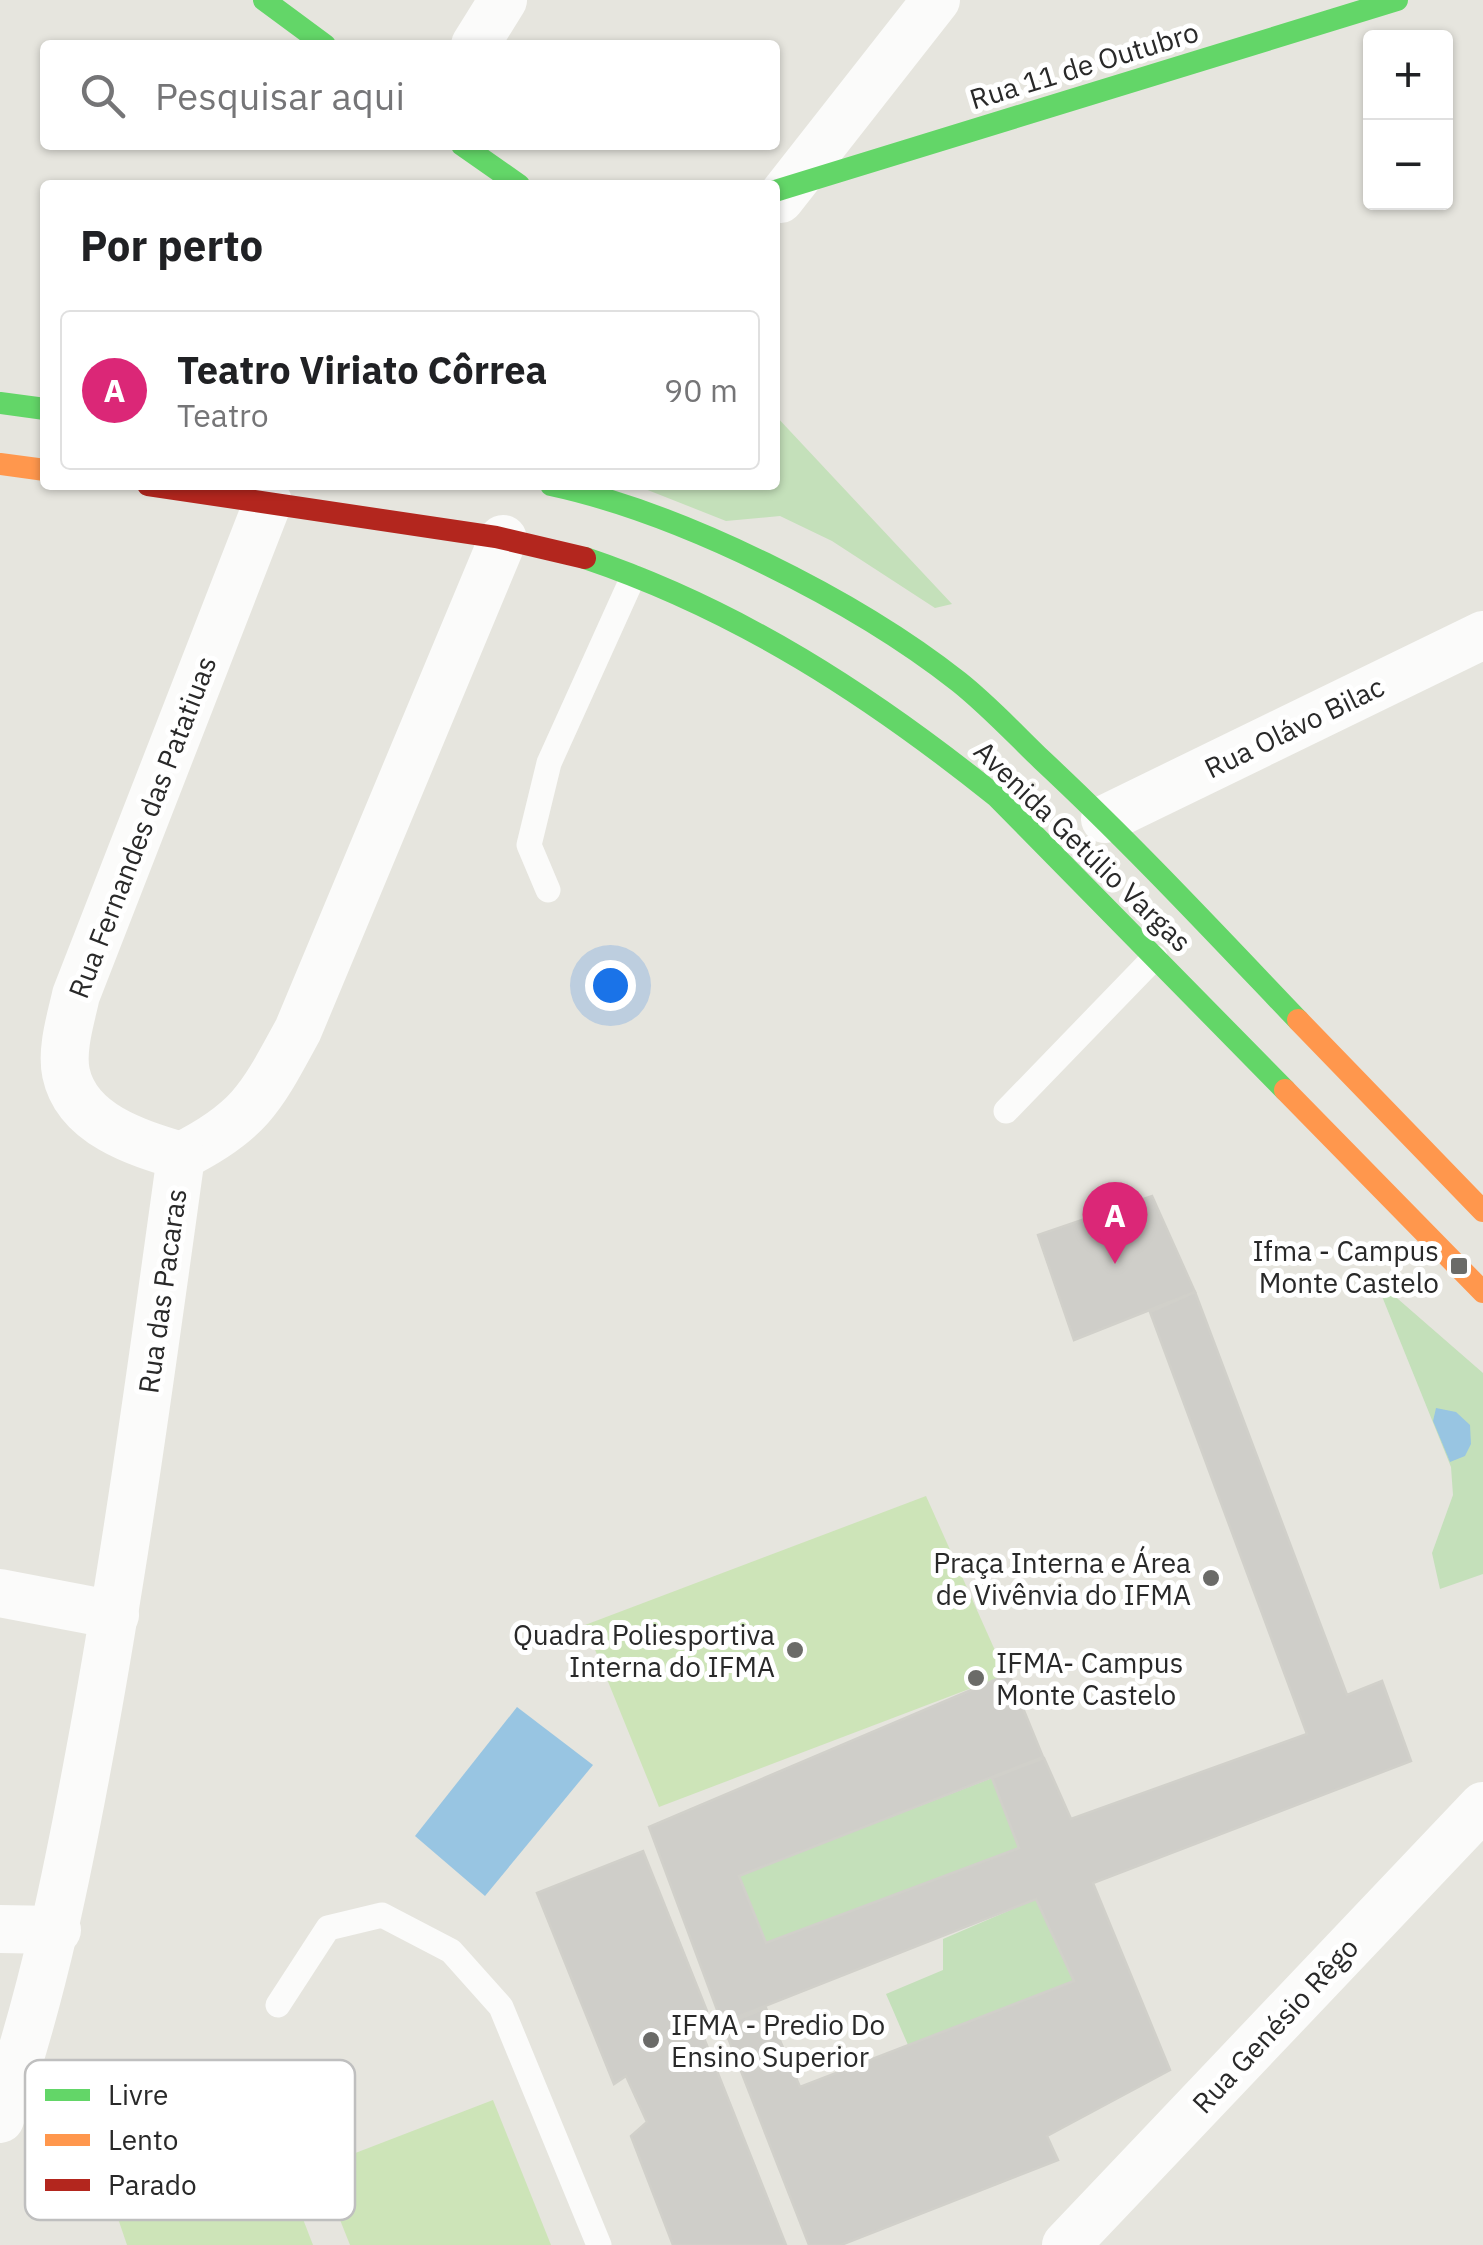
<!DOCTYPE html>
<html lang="pt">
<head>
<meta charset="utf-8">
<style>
  :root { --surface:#fff; --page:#f6f6f6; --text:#202124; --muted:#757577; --line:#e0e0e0; --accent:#db2777 }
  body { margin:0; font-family:"IBM Plex Sans",sans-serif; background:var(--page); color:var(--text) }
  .controls { position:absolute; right:30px; top:30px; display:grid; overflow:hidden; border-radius:10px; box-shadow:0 2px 8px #0004 }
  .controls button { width:90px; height:90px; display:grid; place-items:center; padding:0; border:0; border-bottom:2px solid var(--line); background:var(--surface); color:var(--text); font:50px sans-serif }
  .you { position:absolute; left:610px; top:985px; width:35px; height:35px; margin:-25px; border:8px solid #fff; border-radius:50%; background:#1a73e8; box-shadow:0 0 0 15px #1a73e833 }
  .badge { display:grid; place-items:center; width:65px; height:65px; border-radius:50%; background:var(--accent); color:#fff; font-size:32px; font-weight:700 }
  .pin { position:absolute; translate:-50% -82px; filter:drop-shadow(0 2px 5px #0008) }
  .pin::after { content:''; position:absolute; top:52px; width:35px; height:30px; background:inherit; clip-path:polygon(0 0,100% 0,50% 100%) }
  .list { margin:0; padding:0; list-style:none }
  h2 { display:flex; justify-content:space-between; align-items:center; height:130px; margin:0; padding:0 40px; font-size:42px }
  h2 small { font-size:32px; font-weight:400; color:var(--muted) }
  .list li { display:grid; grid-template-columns:65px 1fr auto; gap:30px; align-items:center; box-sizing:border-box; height:160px; margin:0 20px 20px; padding:0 20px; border:2px solid var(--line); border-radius:10px }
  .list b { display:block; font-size:38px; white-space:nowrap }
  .list p { margin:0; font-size:32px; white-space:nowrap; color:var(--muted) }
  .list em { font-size:32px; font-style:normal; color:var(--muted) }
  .icon { flex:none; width:55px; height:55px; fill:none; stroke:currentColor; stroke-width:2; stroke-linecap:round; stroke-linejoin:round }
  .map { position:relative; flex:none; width:1483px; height:2245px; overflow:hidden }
  .search { position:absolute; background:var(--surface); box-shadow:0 2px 8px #0004; left:40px; top:40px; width:740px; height:110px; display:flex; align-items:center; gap:25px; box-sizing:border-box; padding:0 35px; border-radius:10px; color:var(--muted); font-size:38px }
  .panel { position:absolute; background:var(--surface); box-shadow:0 2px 8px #0004; left:40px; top:180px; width:740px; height:310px; border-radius:10px }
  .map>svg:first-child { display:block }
  .green { fill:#c4e0ba }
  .pitch { fill:#cde4b8 }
  .water { fill:#98c5e2 }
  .building { fill:#cfcec9; stroke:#d1d0ca; stroke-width:2.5 }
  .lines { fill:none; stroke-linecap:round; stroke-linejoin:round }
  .lane { stroke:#fbfbfa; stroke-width:25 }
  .street { stroke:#fbfbfa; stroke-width:48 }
  .fast { stroke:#63d668; stroke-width:22 }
  .slow { stroke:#ff974d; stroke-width:22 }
  .jam { stroke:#b3261e; stroke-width:22 }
  .poi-dot { fill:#6b6b68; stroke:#fff; stroke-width:4 }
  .labels { text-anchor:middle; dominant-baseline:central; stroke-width:10; stroke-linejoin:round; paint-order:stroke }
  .street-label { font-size:28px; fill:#292929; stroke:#fff }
  .poi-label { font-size:28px; fill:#292929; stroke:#fff; text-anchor:end }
  .key { fill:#fff; stroke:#bfbfbf; stroke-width:2.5 }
  .key-label { font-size:28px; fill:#292929 }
</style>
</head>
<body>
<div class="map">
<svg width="1483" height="2245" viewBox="0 0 1483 2245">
  <rect width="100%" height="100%" fill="#e6e5de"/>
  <g class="green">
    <path d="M775,415L952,604L935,608L832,541L780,516L726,521L635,485H775Z"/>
    <path d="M1375,1279L1483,1373V1574L1440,1589L1432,1553L1453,1495L1451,1467Z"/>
    <path d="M992,1778L1019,1848L766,1943L739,1876Z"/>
    <path d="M1036,1899L1074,1981L908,2045L886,1994L943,1970V1939Z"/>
  </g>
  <g class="pitch">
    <path d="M926,1496L1006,1675L659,1807L585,1625Z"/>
    <path d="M493,2100L551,2245H350L319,2167Z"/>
    <path d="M269,2131L313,2245H127L110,2195Z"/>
  </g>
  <g class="water">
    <path d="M1436,1408L1456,1412L1470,1425L1471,1444L1465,1456L1450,1462L1433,1421Z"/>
    <path d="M517,1707L593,1765L485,1896L415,1836Z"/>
  </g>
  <g class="building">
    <path d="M1152,1196L1195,1292L1074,1340L1038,1235Z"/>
    <path d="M1195,1292L1347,1695L1382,1681L1411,1761L1093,1883L1170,2070L1047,2136L1058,2160L841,2245H809L723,2025L766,2008L800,2087L1074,1981L1036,1899L722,2023L649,1827L1009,1674L1043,1757L739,1876L766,1943L1019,1848L992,1778L1044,1758L1071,1819L1307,1734L1150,1312Z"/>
    <path d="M643,1851L707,2011L698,2023L786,2245H673L631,2136L647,2122L626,2076L614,2084L537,1893Z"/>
  </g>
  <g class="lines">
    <g class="lane">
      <path d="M548,890L529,845L549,763L633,577"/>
      <path d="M1006,1111L1155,957"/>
      <path d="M278,2005L328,1928L382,1915L451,1951L501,2007L599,2245"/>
    </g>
    <g class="street">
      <path d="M475,45L503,0"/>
      <path d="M780,199L936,0"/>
      <path d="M1105,819L1483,635"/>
      <path d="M181,1156C138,1143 77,1125 66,1073C61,1049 71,1018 76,995L268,502"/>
      <path d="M181,1156C251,1121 262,1096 298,1030L503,539"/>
      <path d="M0,1593L115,1615"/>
      <path d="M0,1929L57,1930"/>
      <path d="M0,2119C44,1993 69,1866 93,1735C128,1543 154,1350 181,1156"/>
      <path d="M1066,2245L1483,1806"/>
    </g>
    <g class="fast">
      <path d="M264,0L325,45"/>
      <path d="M462,145L519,185"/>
      <path d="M775,191L1397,0"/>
      <path d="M0,403L45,409"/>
      <path d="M551,485C681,513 855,600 959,682C988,705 1015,734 1042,760C1131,843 1214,932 1298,1020"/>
      <path d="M585,558C739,610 870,695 997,797L1285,1090"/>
    </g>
    <g class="slow">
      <path d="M0,464L45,470"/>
      <path d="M1298,1020L1483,1211"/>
      <path d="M1285,1090L1483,1292"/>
    </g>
    <path class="jam" d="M148,485L496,537L585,558"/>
  </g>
  <g class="poi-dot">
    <rect x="1449" y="1256" width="20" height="20" rx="5"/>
    <circle cx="1211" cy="1578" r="10"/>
    <circle cx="795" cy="1650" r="10"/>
    <circle cx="976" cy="1678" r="10"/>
    <circle cx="651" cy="2040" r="10"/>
  </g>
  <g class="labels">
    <g class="street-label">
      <text transform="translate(1084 65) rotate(-17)">Rua 11 de Outubro</text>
      <text transform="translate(1294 727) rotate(-26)">Rua Olávo Bilac</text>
      <text transform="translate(142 827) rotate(-69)">Rua Fernandes das Patatiuas</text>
      <text transform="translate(1083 846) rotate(44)">Avenida Getúlio Vargas</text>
      <text transform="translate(162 1291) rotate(-82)">Rua das Pacaras</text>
      <text transform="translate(1275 2025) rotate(-47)">Rua Genésio Rêgo</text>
    </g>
    <g class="poi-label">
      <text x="1439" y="1250">Ifma - Campus<tspan x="1439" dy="32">Monte Castelo</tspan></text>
      <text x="1191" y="1562">Praça Interna e Área<tspan x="1191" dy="32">de Vivênvia do IFMA</tspan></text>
      <text x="775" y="1634">Quadra Poliesportiva<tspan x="775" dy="32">Interna do IFMA</tspan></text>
      <text x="996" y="1662" text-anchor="start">IFMA- Campus<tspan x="996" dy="32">Monte Castelo</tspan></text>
      <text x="671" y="2024" text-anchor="start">IFMA - Predio Do<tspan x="671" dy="32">Ensino Superior</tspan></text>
    </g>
  </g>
  <rect x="25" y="2060" width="330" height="160" rx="15" class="key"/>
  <rect x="45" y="2089" width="45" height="12" fill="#63d668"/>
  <rect x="45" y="2134" width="45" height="12" fill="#ff974d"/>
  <rect x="45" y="2179" width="45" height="12" fill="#b3261e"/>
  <g class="key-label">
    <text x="108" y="2105">Livre</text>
    <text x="108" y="2150">Lento</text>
    <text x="108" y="2195">Parado</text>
  </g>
</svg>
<div class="controls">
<button>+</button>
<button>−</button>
</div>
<div class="you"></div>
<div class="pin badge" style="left:1115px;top:1264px">A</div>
<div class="search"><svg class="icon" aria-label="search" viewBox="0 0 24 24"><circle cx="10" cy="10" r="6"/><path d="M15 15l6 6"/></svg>Pesquisar aqui</div>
<section class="panel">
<h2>Por perto<small></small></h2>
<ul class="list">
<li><span class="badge">A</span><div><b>Teatro Viriato Côrrea</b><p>Teatro</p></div><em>90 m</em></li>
</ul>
</section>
</div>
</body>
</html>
